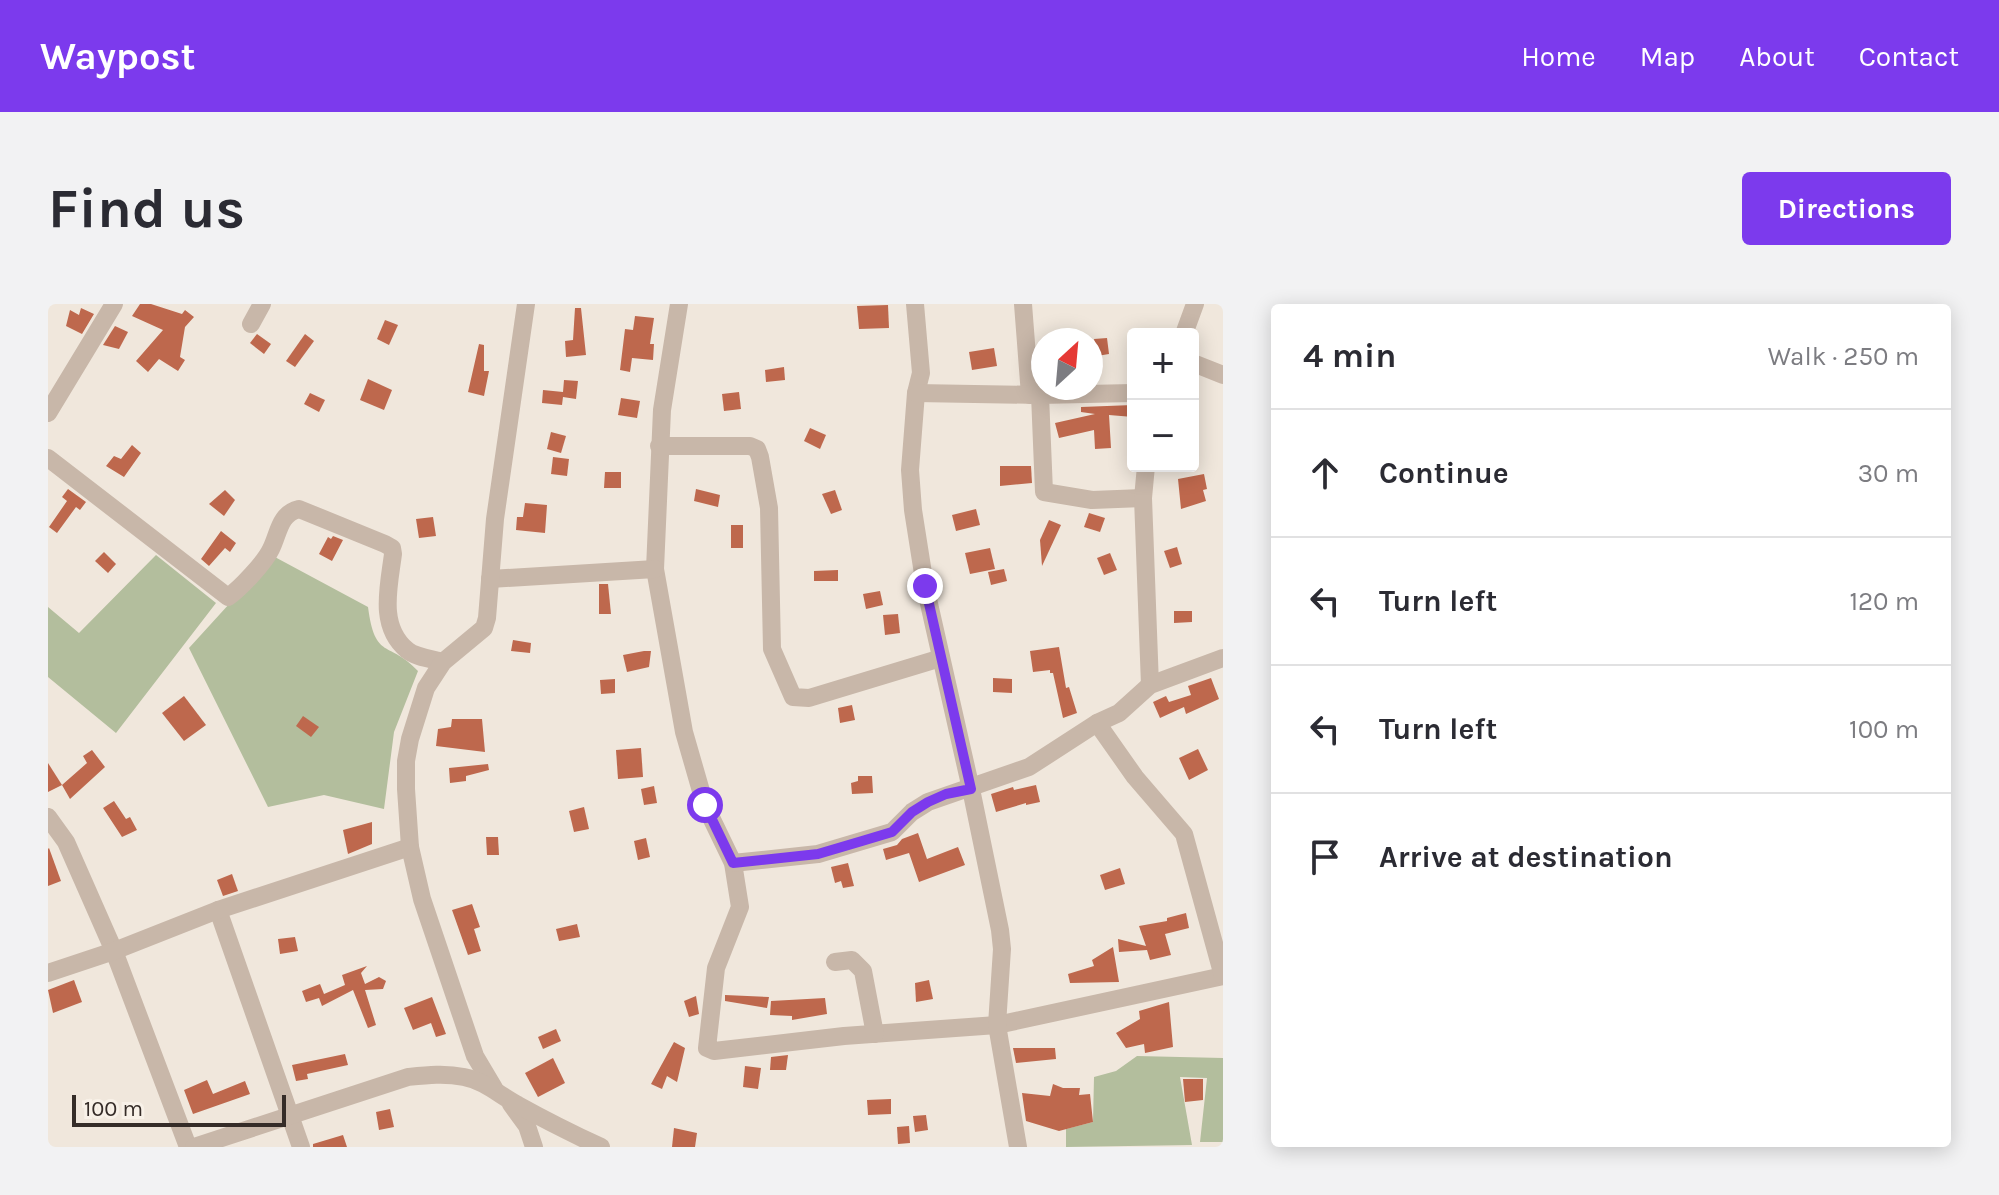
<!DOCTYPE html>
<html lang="en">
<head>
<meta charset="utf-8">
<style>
  :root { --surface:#fff; --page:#f2f2f3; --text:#2b2b33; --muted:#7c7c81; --line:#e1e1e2; --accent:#7c3aed }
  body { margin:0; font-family:Karla,sans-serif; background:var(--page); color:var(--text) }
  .controls { position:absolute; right:24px; top:24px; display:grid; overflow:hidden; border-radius:8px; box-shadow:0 4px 20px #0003 }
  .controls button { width:72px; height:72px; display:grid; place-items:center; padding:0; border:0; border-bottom:2px solid var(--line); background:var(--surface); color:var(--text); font:40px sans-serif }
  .compass { position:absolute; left:983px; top:24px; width:72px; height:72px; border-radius:50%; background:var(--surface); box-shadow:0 4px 20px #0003; rotate:26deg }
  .scale { position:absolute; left:24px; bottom:20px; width:214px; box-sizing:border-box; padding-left:8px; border:4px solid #352c28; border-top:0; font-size:22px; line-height:28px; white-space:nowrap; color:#352c28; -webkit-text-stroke:6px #f8f1e8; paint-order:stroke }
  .stop { position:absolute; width:24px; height:24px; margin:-18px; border:6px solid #7c3aed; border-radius:50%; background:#fff }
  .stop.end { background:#7c3aed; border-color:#fff; box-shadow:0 2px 8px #0008 }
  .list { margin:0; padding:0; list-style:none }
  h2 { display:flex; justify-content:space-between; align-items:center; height:104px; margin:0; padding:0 32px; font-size:34px }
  h2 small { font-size:26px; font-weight:400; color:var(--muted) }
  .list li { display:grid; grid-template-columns:52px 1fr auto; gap:24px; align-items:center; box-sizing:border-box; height:128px; padding:0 32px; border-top:2px solid var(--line) }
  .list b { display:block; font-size:30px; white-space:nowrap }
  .list em { font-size:26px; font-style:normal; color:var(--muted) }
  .icon { flex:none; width:44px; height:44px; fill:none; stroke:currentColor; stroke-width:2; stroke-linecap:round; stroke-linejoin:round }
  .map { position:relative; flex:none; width:1175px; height:843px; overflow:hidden; border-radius:8px }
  header { display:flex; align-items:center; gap:48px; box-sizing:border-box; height:112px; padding:0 40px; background:var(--accent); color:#fff }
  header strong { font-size:38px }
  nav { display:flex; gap:44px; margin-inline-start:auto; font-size:28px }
  .intro { display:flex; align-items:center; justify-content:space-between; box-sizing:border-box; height:192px; padding:0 48px }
  h1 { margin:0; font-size:56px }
  .button { padding:20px 36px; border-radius:8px; background:var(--accent); color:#fff; font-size:28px; font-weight:700 }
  main { display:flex; gap:48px; padding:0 48px }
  aside { flex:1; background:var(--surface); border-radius:8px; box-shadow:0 4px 20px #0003 }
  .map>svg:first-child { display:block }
  .green { fill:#b3be9d }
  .building { fill:#be684d }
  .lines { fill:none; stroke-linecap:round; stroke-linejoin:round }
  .minor { stroke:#c8b7a9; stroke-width:18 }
  .route { stroke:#7c3aed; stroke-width:10 }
</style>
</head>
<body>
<header>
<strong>Waypost</strong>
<nav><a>Home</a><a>Map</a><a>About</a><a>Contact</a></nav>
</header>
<div class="intro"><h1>Find us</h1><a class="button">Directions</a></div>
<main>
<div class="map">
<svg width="1175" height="843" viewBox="0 0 1175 843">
  <rect width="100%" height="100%" fill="#f0e7dc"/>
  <g class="green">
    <path d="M108,251L168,299L68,429L0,373V303L31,329Z"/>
    <path d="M225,252L320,303C327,357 341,336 370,367L346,428L336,505L276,491L220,503L141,344Z"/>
    <path d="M1089,752L1175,754V838H1152L1159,774L1132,773L1144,841L1018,843V825L1045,818L1046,773L1068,767Z"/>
  </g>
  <g class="building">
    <path d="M92,0H103L134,10L137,6L146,13L137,23L132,53L137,56L130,67L111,55L100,68L88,57L115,26L84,12Z"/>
    <path d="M840,1L841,24L811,25L809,2Z"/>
    <path d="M33,4L46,10L34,30L18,22L22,6L31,11Z"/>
    <path d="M527,4H533L538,51L518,53L517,37L525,36Z"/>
    <path d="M587,12L606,14L602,40H606L605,56L584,54L582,68L572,66L577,25L585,26Z"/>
    <path d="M337,16L350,21L341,41L329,35Z"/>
    <path d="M67,22L80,28L71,45L55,41Z"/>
    <path d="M209,30L223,40L216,50L202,39Z"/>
    <path d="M257,30L266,37L247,63L238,57Z"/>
    <path d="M1059,34L1061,50L1049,52L1046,35Z"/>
    <path d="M431,40L436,41V67H441L436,92L420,88Z"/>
    <path d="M946,44L949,62L924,66L921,48Z"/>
    <path d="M736,63L737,76L718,78L717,66Z"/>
    <path d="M320,75L344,86L336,106L312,96Z"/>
    <path d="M516,76L530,77L528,95L515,93L514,101L494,99L495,86L515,88Z"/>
    <path d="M691,88L693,105L676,107L674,90Z"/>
    <path d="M262,89L277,96L271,108L256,100Z"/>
    <path d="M573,94L592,97L589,114L570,111Z"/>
    <path d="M1085,101V113L1061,111L1063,144L1047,145L1046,126L1011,134L1007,119L1047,110L1033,108V103Z"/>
    <path d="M762,124L778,131L772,145L756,137Z"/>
    <path d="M503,128L518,132L513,149L499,145Z"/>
    <path d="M84,141L93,149L76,173L58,162L66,152L73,155Z"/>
    <path d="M505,153L521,155L519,172L503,170Z"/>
    <path d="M952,162H983L984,179L952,182Z"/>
    <path d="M557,168H573V184H556Z"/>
    <path d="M1156,170L1159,185L1155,186L1158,197L1133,205L1130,175Z"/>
    <path d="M20,185L38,198L32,206L28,203L9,229L1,223L19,197L14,193Z"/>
    <path d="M648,185L672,191L670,203L646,197Z"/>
    <path d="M177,186L187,196L176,212L161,200Z"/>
    <path d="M787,186L794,206L783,210L774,190Z"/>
    <path d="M477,199L499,201L497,229L468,226L469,213H475Z"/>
    <path d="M928,205L932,221L908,227L904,211Z"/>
    <path d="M1041,209L1057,214L1052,228L1036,223Z"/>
    <path d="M385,213L388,232L371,234L368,215Z"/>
    <path d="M1001,216L1013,221L994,262L992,236Z"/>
    <rect x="683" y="221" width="12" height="23"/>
    <path d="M173,227L188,239L182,248L177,244L161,262L153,255Z"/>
    <path d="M285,232L295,236L284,257L271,250L280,233L283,235Z"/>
    <path d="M1129,243L1134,260L1122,264L1116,247Z"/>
    <path d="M942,244L947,265L922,270L917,249Z"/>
    <path d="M56,248L68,260L60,269L47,257Z"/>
    <path d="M1062,249L1069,266L1056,271L1049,254Z"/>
    <path d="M956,265L959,277L943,281L940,268Z"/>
    <path d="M790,266V277H766V267Z"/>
    <path d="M551,280H560L563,310H551Z"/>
    <path d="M832,287L835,301L818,305L815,290Z"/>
    <path d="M1126,307H1144V318L1126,319Z"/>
    <path d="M850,310L852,329L837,331L835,311Z"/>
    <path d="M465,336L483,339L482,349L463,347Z"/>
    <path d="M1011,343L1018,384L1021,383L1029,409L1015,414L1005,369H1002V366L985,368L982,347Z"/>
    <path d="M596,347H603L601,363L579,368L575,351Z"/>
    <path d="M945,374L964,375V389L945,388Z"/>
    <path d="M1163,374L1171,395L1138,410L1136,403L1112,414L1105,398L1118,392L1121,398L1143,391L1140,382Z"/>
    <path d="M567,375V389L553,390L552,376Z"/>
    <path d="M136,392L158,421L136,437L114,409Z"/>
    <path d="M804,401L807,416L792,419L790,404Z"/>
    <path d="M255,412L271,423L263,433L248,422Z"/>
    <path d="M404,415H434L437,448L388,442L390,425L403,423Z"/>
    <path d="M593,444L595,473L570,475L568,446Z"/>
    <path d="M1150,445L1160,466L1141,476L1131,454Z"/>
    <path d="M44,446L57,463L22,495L14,481L39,459L35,452Z"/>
    <path d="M0,459L14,481L0,488Z"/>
    <path d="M440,460L441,466L418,472V477L402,479L401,464Z"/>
    <path d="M810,472H824L825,489L804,490L803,479L810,477Z"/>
    <path d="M988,481L992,498L978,501V499L948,508L943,490L965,483L966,486Z"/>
    <path d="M606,482L609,499L596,501L593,485Z"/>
    <path d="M66,497L78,515L82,513L89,526L74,533L55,504Z"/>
    <path d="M536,503L541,525L526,528L521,507Z"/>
    <path d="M324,518V540L300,550L295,526Z"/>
    <path d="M870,529L879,555L910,543L917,561L871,578L861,549L838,556L835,545L849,541L854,535Z"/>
    <path d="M438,533H450L451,551H439Z"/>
    <path d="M598,534L602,553L590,556L586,537Z"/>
    <path d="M1,544L13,577L0,582V545Z"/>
    <path d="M800,559L806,582L795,584L793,577L787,579L783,563Z"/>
    <path d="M1072,564L1077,580L1057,586L1052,571Z"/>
    <path d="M184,570L190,587L175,592L169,576Z"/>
    <path d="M424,600L432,623L426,625L433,647L420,651L404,606Z"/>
    <path d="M1138,609L1141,624L1117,630L1123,651L1102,656L1099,646L1071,648L1070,635L1098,642L1091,622L1119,617V614Z"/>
    <path d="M529,620L532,633L511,637L508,625Z"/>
    <path d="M247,633L250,647L232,650L230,635Z"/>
    <path d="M1065,643L1071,678L1022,679L1020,670L1046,662L1044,656Z"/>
    <path d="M319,662L313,669L317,680L331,673L338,677L335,685L317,686L328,721L320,724L305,686L274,702L271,694L258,698L254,687L272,680L276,690L297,681L294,671Z"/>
    <path d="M26,676L34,698L5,709L0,686Z"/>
    <path d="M881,676L885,695L868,698L867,679Z"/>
    <path d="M677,691L721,693L719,704L677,697Z"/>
    <path d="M648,692L651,710L641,713L636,697Z"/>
    <path d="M384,693L398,730L388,733L383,719L365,726L356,704Z"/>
    <path d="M777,694L779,710L744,716V712L722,711L723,697Z"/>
    <path d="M1121,698L1125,743L1097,749L1096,740L1078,744L1068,729L1092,715L1091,707Z"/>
    <path d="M508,725L513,737L495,745L490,733Z"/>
    <path d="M626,738L637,744L629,778L619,772L614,785L603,780Z"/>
    <path d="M965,744H1007L1008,755L968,759Z"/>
    <path d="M297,750L300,761L259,770L260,775L248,777L244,761Z"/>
    <path d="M740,751L738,766H722L723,753Z"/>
    <path d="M505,754L517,779L490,793L477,769Z"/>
    <path d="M697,762L713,764L710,785L695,783Z"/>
    <path d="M1135,775H1155V796L1137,798Z"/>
    <path d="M159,776L165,790L197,777L202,790L145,810L136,786Z"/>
    <path d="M1005,780L1015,784H1032L1031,791L1042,790L1045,818L1011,827L978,817L974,789L1002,792Z"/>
    <path d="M843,795V810L820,811L819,796Z"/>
    <path d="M342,805L346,823L331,826L328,808Z"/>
    <path d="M878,811L880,826L867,828L865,812Z"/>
    <path d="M861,822L862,839L850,840L849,823Z"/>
    <path d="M626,824L649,829L647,843H624Z"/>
    <path d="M295,831L299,843H265V840Z"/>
  </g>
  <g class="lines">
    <g class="minor">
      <path d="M631,0L614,106L607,265L636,428L657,501L685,559L692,603L668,664L659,744L666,747L796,732L949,721L1175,672"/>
      <path d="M867,0L873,69L868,89L862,166L865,206L877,282L923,485L952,626L954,645L949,721L970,843"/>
      <path d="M975,0L982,91"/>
      <path d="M203,20L214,0"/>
      <path d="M1136,30L1147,0"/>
      <path d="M1145,59L1175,71"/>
      <path d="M868,89L992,91L1085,89"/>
      <path d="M992,91L996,188L1044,196L1095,194"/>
      <path d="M0,109L66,0"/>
      <path d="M611,142H702L709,145L712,153L721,204L724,345L745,393L761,394L893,354"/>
      <path d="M0,154L180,293C192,285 217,258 223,245C231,229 231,210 251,205L337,240L344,244L345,250C341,282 330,322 359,346C367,353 384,355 395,358"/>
      <path d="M1098,162L1095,194L1102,381"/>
      <path d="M442,275L607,265"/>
      <path d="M1049,419L1087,473L1136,530L1175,672"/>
      <path d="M0,513L18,538L66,647L140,843"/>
      <path d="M685,559L770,550L844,528L864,508L880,498L981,463L1049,419L1071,409L1102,381L1175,354"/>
      <path d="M170,606L253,843"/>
      <path d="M787,658L804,656L815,667L827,730"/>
      <path d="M0,669L66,647L170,606L362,543"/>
      <path d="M446,784L427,752L374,595L362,543L358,485V457L362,435L378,384L395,358L436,324L439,314L447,215L478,0"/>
      <path d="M463,800L479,822L486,843"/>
      <path d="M146,843L360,773C379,771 397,769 416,773C437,777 451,791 470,801C497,816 525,830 553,843"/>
    </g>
  </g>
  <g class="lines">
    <path class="route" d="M657,501L685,559L770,550L814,537L844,528L864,508L880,498L898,490L923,485L877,282"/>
  </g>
</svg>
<div class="controls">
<button>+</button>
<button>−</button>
</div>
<svg class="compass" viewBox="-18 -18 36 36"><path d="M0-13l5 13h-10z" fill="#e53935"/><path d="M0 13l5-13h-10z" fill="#7c7c81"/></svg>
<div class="scale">100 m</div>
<div class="stop" style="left:657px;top:501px"></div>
<div class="stop end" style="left:877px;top:282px"></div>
</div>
<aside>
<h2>4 min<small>Walk · 250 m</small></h2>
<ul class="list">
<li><svg class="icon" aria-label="ahead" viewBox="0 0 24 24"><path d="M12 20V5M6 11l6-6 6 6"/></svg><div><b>Continue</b></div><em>30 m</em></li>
<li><svg class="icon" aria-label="left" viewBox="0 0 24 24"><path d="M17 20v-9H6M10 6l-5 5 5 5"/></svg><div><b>Turn left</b></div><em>120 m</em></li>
<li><svg class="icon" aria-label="left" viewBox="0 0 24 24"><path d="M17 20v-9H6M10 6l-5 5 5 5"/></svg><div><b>Turn left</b></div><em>100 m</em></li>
<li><svg class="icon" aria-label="arrive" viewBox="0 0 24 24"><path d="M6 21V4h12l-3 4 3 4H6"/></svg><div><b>Arrive at destination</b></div></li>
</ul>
</aside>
</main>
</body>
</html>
